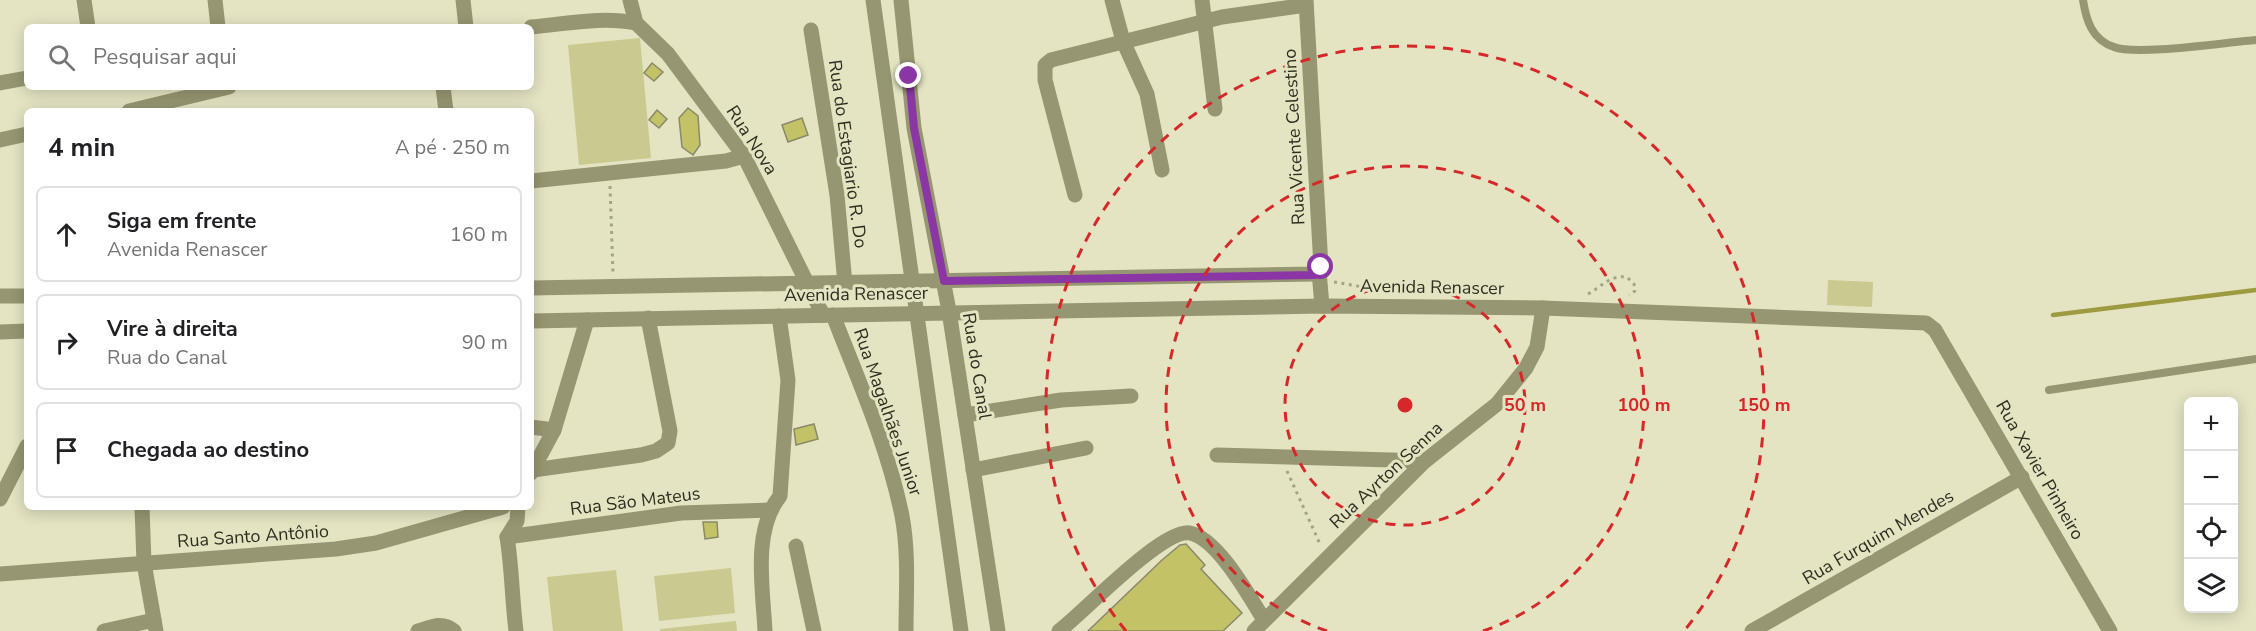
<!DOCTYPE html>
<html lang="pt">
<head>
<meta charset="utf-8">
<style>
  :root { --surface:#fff; --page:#f2f2f2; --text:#202124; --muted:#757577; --line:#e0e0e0 }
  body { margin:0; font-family:"Nunito Sans",sans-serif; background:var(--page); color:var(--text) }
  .controls { position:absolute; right:18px; bottom:18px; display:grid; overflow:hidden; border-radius:9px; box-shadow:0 3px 15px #0003 }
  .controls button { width:54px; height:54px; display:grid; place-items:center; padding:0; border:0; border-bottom:2px solid var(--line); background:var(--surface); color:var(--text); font:30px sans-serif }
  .stop { position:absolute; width:18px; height:18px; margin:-14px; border:4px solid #8a36a4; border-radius:50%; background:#fff }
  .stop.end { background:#8a36a4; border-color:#fff; box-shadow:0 2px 6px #0008 }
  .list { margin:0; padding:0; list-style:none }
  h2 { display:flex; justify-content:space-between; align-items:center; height:78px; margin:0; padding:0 24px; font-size:26px }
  h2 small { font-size:20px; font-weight:400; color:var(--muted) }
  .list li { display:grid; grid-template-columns:39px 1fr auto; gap:18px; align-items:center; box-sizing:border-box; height:96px; margin:0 12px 12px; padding:0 12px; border:2px solid var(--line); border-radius:9px }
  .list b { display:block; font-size:22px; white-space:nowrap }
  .list p { margin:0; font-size:20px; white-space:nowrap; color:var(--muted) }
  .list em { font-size:20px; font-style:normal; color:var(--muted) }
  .icon { flex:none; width:33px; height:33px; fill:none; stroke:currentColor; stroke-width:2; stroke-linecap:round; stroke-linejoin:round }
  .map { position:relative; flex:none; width:2256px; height:631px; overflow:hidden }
  .search { position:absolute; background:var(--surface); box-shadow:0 3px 15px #0003; left:24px; top:24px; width:510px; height:66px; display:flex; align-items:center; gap:15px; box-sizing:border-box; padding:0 21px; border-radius:9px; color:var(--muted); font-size:22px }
  .panel { position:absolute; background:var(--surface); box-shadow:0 3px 15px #0003; left:24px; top:108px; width:510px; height:402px; border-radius:9px }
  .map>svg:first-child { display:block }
  .green { fill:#cac990 }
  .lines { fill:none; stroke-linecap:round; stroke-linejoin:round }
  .stream { stroke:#9d9a3f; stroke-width:4.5 }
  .building { fill:#c4c267; stroke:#89896b; stroke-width:1.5 }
  .path { stroke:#a3a389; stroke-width:3; stroke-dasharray:3 4.5; stroke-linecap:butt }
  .service { stroke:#979672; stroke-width:8 }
  .minor { stroke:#979672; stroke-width:15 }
  .route { stroke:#8a36a4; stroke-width:8 }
  .ring { fill:none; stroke:#d62828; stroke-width:3; stroke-dasharray:10 8 }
  .labels { text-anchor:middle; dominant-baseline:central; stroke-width:6; stroke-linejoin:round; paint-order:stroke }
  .street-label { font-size:18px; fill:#2e2e21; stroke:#e4e4c3 }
  .centre { fill:#d62828; stroke:#e4e4c3; stroke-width:3 }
  .ring-label { font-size:18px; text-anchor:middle; font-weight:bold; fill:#d62828; stroke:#e4e4c3; stroke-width:6; stroke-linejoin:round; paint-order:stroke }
</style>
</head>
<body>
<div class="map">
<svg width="2256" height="631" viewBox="0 0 2256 631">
  <rect width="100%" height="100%" fill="#e4e4c3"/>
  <g class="green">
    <path d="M640,38L651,158L579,165L568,45Z"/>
    <path d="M1828,280L1873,282L1872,307L1827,305Z"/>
    <path d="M731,568L735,613L659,621L654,576Z"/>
    <path d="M616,570L623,631H553L547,577Z"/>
    <path d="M736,621L737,631H660V629Z"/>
  </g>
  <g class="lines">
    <path class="stream" d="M2053,315L2256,290"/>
  </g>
  <g class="building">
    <path d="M652,63L663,72L654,81L644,73Z"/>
    <path d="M688,108L698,116L700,145L693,155L682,147L679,118Z"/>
    <path d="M657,110L667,119L659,128L649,120Z"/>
    <path d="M802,118L808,135L788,142L782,125Z"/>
    <path d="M814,424L818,439L796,445L794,429Z"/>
    <path d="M703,522H717L718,537L705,539Z"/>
    <path d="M1186,544L1205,565L1201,569L1242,613L1223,631H1088L1162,560L1180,545Z"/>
  </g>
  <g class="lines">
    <g class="path">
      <path d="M610,186L613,273"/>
      <path d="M1334,282L1380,290"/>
      <path d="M1588,294C1602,286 1610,275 1627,277L1634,284L1635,291L1629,295"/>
      <path d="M1287,471L1320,544"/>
    </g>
    <g class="service">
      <path d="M2083,0C2086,20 2092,40 2114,47C2136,56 2227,42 2256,40"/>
      <path d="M2049,390L2256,359"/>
    </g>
    <g class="minor">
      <path d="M84,0L88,27"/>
      <path d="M215,0L218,27"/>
      <path d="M463,0L466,27"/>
      <path d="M630,0L636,23L668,54L744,156L823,315"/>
      <path d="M873,0L961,631"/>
      <path d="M901,0L914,128L949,311L998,631"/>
      <path d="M1112,0L1123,41L1147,94L1162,170"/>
      <path d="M1202,0L1215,109"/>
      <path d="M531,27C566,24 602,16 636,23"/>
      <path d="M811,30L837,195L845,284"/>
      <path d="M0,83L27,78"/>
      <path d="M443,87L446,111"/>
      <path d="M129,111L229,87"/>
      <path d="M0,140L27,134"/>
      <path d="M531,181L726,161L744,156"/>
      <path d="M1075,195L1045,80V65L1051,60L1222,17L1306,5"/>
      <path d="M1319,271L1322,306"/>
      <path d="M531,288L1316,274L1321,267L1306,0"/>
      <path d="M0,296H27"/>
      <path d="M833,315C858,380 888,446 902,516C909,553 906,593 906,631"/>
      <path d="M531,321L1322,306L1543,308L1926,323L1935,330L2110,631"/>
      <path d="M0,332L27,331"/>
      <path d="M965,415L1061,400L1131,396"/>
      <path d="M531,427L554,430"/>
      <path d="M1217,455L1425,461"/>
      <path d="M533,470L641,455L656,451L668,443L670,431L648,318"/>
      <path d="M973,470L1086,448"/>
      <path d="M531,473L554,430L587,320"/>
      <path d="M0,499L27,446"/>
      <path d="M142,507L144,563L156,631"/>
      <path d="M507,537L681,513L769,510"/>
      <path d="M796,546L814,631"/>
      <path d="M0,574L336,549L376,543L503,507"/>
      <path d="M104,631L154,620"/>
      <path d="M418,631C431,627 442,621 454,631"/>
      <path d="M516,631C512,599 512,568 507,537L517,521L518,507"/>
      <path d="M765,631C763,589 752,531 780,496L788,380L779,316"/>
      <path d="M1059,631C1084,612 1163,528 1190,533C1218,539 1249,596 1264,620"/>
      <path d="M1254,631L1425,461L1497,404L1526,368L1537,347L1543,308"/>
      <path d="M1752,631L2022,477"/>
    </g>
  </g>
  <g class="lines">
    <path class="route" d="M909,76L914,128L944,281L1314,275L1321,267"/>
  </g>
  <g class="ring">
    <circle cx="1405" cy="405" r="120"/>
    <path d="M1327 631A239 239 0 1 1 1483 631"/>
    <path d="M1126 631A359 359 0 1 1 1684 631"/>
  </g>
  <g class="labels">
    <g class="street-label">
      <text transform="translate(1294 137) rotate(-93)">Rua Vicente Celestino</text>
      <text transform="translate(752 140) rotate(57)">Rua Nova</text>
      <text transform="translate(848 154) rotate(82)">Rua do Estagiario R. Do</text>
      <text transform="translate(1432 287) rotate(1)">Avenida Renascer</text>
      <text transform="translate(856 294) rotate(-1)">Avenida Renascer</text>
      <text transform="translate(977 366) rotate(81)">Rua do Canal</text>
      <text transform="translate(888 412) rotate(71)">Rua Magalhães Junior</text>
      <text transform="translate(2040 470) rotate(60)">Rua Xavier Pinheiro</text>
      <text transform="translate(1386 475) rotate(-43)">Rua Ayrton Senna</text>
      <text transform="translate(635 501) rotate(-7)">Rua São Mateus</text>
      <text transform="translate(253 536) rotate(-4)">Rua Santo Antônio</text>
      <text transform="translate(1878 537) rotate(-30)">Rua Furquim Mendes</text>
    </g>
  </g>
  <circle cx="1405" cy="405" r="9" class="centre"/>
  <g class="ring-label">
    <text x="1525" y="411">50 m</text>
    <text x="1644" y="411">100 m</text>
    <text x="1764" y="411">150 m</text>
  </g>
</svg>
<div class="controls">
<button>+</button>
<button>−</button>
<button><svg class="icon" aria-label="locate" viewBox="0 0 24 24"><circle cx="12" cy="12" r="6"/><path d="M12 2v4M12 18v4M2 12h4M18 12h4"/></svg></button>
<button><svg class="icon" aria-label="layers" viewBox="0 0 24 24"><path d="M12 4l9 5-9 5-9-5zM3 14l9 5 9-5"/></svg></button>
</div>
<div class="stop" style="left:1321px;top:267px"></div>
<div class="stop end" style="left:909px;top:76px"></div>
<div class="search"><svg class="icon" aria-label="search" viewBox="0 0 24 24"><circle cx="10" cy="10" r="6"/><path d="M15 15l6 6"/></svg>Pesquisar aqui</div>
<section class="panel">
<h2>4 min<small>A pé · 250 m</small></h2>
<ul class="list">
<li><svg class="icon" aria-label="ahead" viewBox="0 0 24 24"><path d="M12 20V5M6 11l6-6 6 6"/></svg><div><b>Siga em frente</b><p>Avenida Renascer</p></div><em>160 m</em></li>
<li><svg class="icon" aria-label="right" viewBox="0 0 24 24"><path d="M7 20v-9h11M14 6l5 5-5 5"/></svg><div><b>Vire à direita</b><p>Rua do Canal</p></div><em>90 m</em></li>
<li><svg class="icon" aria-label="arrive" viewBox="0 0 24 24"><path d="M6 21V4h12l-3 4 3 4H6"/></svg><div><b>Chegada ao destino</b></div></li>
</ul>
</section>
</div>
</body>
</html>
